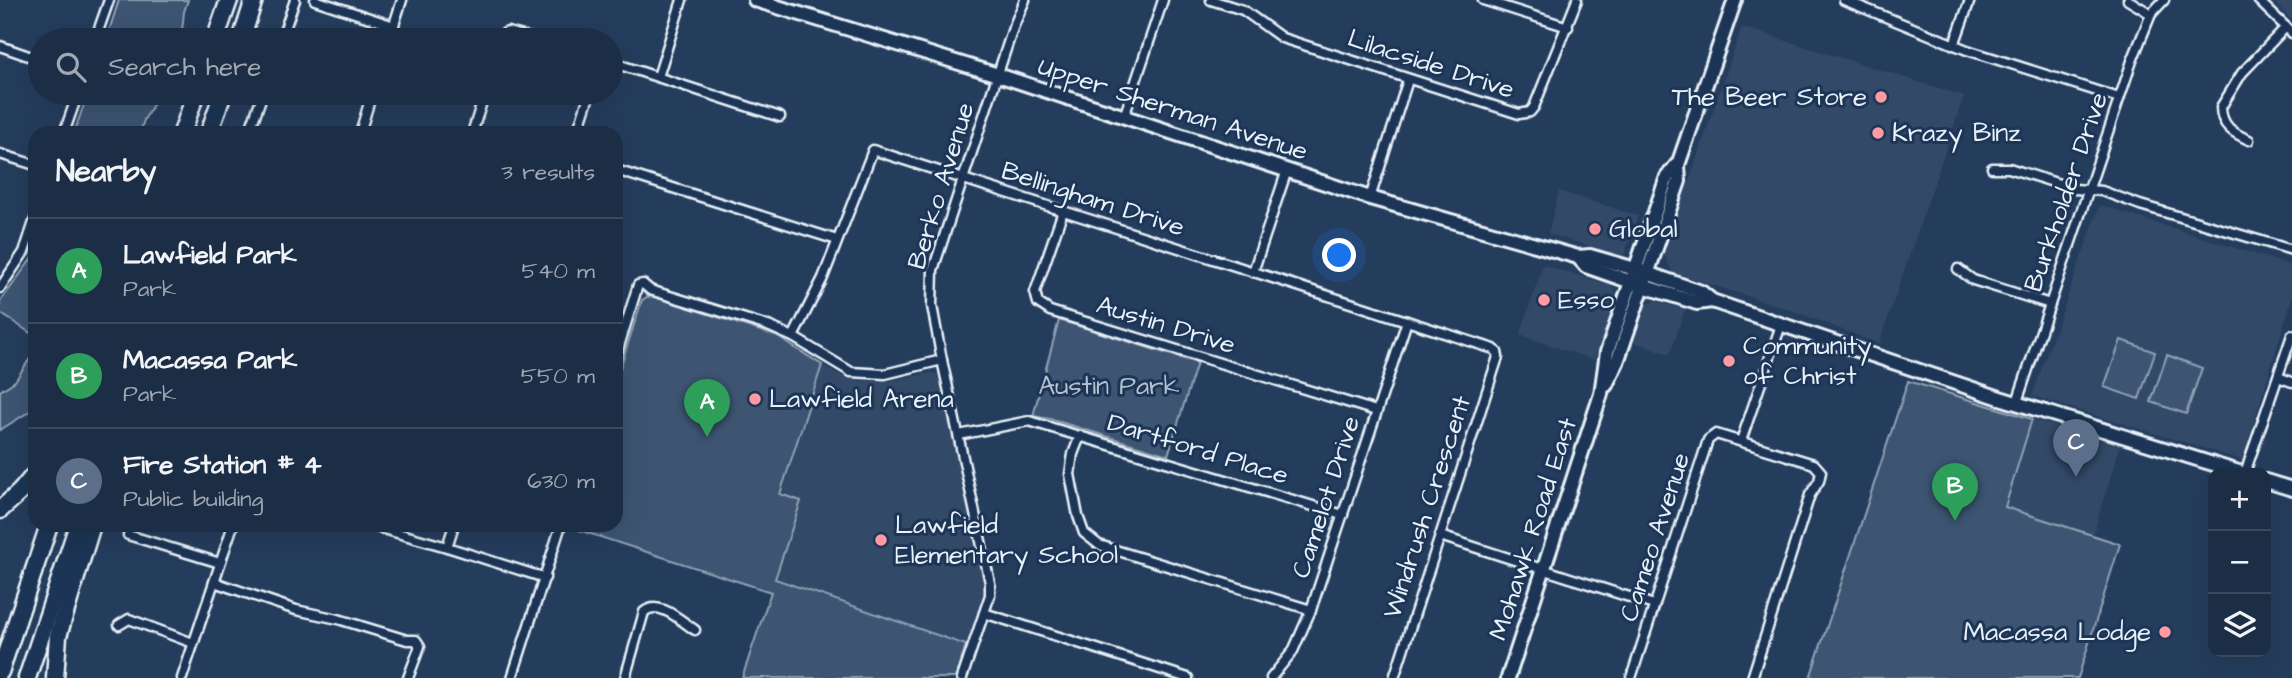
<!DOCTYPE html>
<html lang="en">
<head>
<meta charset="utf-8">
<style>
  :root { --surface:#1c2e46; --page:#25364d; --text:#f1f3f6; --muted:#a0a8b3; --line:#3a4a5f; --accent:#ff9aa2 }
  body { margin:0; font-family:"Architects Daughter",sans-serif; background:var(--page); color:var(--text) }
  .controls { position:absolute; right:21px; bottom:21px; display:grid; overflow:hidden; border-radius:14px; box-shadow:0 7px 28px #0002 }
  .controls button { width:63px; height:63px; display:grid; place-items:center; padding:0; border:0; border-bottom:2px solid var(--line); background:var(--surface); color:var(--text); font:35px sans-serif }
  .you { position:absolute; left:1340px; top:256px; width:24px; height:24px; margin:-18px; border:5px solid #fff; border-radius:50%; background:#1a73e8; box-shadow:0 0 0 10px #1a73e833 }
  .badge { display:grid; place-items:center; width:46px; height:46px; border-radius:50%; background:var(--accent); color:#fff; font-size:23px; font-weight:700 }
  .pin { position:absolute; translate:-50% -58px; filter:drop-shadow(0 2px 4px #0008) }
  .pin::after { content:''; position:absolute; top:37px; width:24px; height:21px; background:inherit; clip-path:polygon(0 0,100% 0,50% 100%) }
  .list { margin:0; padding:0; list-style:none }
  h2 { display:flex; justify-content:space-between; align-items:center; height:91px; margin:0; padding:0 28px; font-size:30px }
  h2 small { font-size:23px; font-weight:400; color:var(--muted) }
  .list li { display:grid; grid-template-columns:46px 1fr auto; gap:21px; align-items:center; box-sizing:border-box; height:105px; padding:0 28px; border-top:2px solid var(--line) }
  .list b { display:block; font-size:26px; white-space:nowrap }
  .list p { margin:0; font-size:23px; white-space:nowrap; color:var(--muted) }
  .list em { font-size:23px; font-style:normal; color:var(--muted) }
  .icon { flex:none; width:38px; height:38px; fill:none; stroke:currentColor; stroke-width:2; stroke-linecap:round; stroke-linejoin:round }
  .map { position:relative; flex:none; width:2292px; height:678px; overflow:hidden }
  .search { position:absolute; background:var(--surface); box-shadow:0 7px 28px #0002; left:28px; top:28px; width:595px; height:77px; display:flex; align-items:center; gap:18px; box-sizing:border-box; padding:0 24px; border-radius:38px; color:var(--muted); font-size:26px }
  .panel { position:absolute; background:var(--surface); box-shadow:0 7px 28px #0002; left:28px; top:126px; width:595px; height:406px; border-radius:21px }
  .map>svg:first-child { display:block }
  .built { fill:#334a68 }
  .green { fill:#3e5472; stroke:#93a2b5; stroke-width:2 }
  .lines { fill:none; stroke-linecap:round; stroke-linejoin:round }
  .minor-casing { stroke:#e8f1f8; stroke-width:13 }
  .secondary-casing { stroke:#e8f1f8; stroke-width:18 }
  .motorway-casing { stroke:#e8f1f8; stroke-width:21 }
  .minor { stroke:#1d3557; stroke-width:8 }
  .secondary { stroke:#1d3557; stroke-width:12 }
  .motorway { stroke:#1d3557; stroke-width:16 }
  .poi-dot { fill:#ff9aa2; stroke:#1d3557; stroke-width:2.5 }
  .labels { text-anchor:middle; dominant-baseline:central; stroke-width:6; stroke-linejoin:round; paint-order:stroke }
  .street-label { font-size:26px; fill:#e8f1f8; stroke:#1d3557 }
  .poi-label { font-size:26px; fill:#e8f1f8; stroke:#1d3557; text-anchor:start }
  .park-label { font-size:26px; fill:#b5c2d0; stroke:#1d3557 }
</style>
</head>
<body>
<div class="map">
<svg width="2292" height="678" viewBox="0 0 2292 678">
  <rect width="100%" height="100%" fill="#253d5d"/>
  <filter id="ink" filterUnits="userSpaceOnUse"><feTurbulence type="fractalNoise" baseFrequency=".0143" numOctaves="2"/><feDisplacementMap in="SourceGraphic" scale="14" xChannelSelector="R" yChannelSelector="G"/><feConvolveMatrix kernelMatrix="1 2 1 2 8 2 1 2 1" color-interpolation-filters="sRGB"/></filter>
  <g filter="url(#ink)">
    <g class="built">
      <path d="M2272,0H2292V20Z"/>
      <path d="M1742,27L1964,96L1879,344L1791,310L1672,272L1664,254Z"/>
      <path d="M1559,191L1638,216L1624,256L1548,234Z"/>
      <path d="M2100,205L2292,266V298L2242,460L2032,396Z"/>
      <path d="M1543,265L1610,285L1615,292L1617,299L1594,360L1520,335Z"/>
      <path d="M1655,301L1685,309L1670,354L1634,342L1645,305Z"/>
      <path d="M822,365L834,373L861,381H889L931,373L937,374L939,378L985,589L966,645L775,579L801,502L780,494Z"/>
      <path d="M2032,419L2120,446L2093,535L2005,507Z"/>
    </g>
    <g class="green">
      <path d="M119,0H188L184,12L181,40H106Z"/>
      <path d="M88,93H160L144,120L140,133H74Z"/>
      <path d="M35,248V336L0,313V302L32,258Z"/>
      <path d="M653,296L776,336L822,365L780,494L801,501L775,579L966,645L955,678H742L771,592L569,527L570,525H616V381L642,300L647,297Z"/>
      <path d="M1059,320L1197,363L1168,455L1050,419L1033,416Z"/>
      <path d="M2121,340L2155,352L2139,399L2104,387Z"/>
      <path d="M35,351V408L0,430V391L15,381Z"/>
      <path d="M2167,355L2202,368L2186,414L2151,402Z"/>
      <path d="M1908,381L2032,419L2005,507L2120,544L2078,678H1810Z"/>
    </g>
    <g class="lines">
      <g class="minor-casing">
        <g id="minor">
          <path d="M315,0L394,26"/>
          <path d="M1211,0L1243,10L1282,38L1519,114L1530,112L1534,107L1577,0"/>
          <path d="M1483,0L1568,27"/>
          <path d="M1844,0L1967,50L2119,98"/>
          <path d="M2128,0L2151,14"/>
          <path d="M2258,0L2292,33"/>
          <path d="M95,40L109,0"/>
          <path d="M281,40L295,0"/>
          <path d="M389,40L402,0"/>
          <path d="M501,40L505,33L508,32L538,40"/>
          <path d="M1954,45L1970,0"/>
          <path d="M0,46L40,60"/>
          <path d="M611,62L780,117"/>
          <path d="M658,77L682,0"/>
          <path d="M1124,117L1163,0"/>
          <path d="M64,133L78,93"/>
          <path d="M249,133L263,93"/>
          <path d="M360,133L372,93"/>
          <path d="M472,133L485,93"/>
          <path d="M577,133L590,93"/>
          <path d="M2249,140C2233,133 2221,126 2221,107L2242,73L2286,27"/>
          <path d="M0,154L35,165"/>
          <path d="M1992,168H2009L2075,189L2102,191L2140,205L2292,250"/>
          <path d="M616,170L837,240"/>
          <path d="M1370,198L1408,80"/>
          <path d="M1063,211L1035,292L1038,303L1050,311L1376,411"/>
          <path d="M1958,269L1973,280L2050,304"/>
          <path d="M1253,272L1287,170"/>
          <path d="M0,288L24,252L35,219"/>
          <path d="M793,337L823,278L873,150L1494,349L1497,352L1498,357L1394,678"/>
          <path d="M616,356L638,285L643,284L650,290L768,326L793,337L851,372L885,374L942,360"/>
          <path d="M2278,377L2292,382"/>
          <path d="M2017,402L2132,61L2151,14L2164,0"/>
          <path d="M959,435L1029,421L1343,515"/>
          <path d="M1080,436L1073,454L1070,474L1078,516L1084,533L1099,545L1311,610"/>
          <path d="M1741,441L1781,325"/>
          <path d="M2245,473L2292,335"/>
          <path d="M369,525L447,547L545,578"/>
          <path d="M128,535L220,563"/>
          <path d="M1440,536L1654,605"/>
          <path d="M447,547L454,525"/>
          <path d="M214,582L296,610L338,619L407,640H416L420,646L408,678"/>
          <path d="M984,613L1188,678"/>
          <path d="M119,625L129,619L193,643"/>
          <path d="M182,678L233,525"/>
          <path d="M512,678L561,525"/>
          <path d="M625,678L644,612C659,599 681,621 695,630"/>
          <path d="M962,678L990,595V583L942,360L932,306L933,270L1013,28L1025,0"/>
          <path d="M1271,678L1293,651L1311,610L1407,321"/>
          <path d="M1631,678L1708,440L1716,434L1814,464L1821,472L1819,481L1810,495L1752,678"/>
        </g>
      </g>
      <g class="secondary-casing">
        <g id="secondary">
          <path d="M755,0L998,75L1370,198L1578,257L1590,256L1635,269L1701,292L1712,301L1768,320L2000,398L2242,473"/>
          <path d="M1578,257L1586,266L1643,286L1697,303L1712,301"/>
          <path d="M1606,385L1617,362L1679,181L1678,166"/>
          <path d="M2266,481L2292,489"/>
          <path d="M1508,678L1601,394L1607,352L1667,177L1679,162L1735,0"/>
        </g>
      </g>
      <g class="motorway-casing">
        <g id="motorway">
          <path d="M215,40L229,0"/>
          <path d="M241,40L254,0"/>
          <path d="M182,133L196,93"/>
          <path d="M209,133L223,93"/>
          <path d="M0,510L20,492L35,474"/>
          <path d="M0,672L49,525"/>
          <path d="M27,678L78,525"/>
          <path d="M55,678L58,636L92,525"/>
        </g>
      </g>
      <use href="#minor" class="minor"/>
      <use href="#secondary" class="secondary"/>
      <use href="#motorway" class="motorway"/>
    </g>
  </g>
  <g class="poi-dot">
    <circle cx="1881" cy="97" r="7"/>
    <circle cx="1878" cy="133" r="7"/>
    <circle cx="1595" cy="229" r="7"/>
    <circle cx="1544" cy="300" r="7"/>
    <circle cx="1729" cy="361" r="7"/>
    <circle cx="755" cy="399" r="7"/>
    <circle cx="881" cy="540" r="7"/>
    <circle cx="2165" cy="632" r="7"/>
  </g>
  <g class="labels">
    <g class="street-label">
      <text transform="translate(1431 64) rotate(18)">Lilacside Drive</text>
      <text transform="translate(1173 109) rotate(18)">Upper Sherman Avenue</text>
      <text transform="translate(941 186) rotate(-73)">Berko Avenue</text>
      <text transform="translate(2066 192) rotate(-71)">Burkholder Drive</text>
      <text transform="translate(1093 199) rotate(18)">Bellingham Drive</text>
      <text transform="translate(1166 325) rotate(17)">Austin Drive</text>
      <text transform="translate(1198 449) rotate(17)">Dartford Place</text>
      <text transform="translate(1326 497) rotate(-72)">Camelot Drive</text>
      <text transform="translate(1427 507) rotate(-72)">Windrush Crescent</text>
      <text transform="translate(1533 529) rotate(-72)">Mohawk Road East</text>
      <text transform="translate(1655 537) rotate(-72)">Cameo Avenue</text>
    </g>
    <g class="poi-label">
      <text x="1867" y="97" text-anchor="end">The Beer Store</text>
      <text x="1892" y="133">Krazy Binz</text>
      <text x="1609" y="229">Global</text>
      <text x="1558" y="300">Esso</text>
      <text x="1743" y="346">Community<tspan x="1743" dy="30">of Christ</tspan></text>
      <text x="769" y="399">Lawfield Arena</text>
      <text x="895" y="525">Lawfield<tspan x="895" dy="30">Elementary School</tspan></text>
      <text x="2151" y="632" text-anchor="end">Macassa Lodge</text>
    </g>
    <g class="park-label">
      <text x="1109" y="386">Austin Park</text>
    </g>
  </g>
</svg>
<div class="controls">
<button>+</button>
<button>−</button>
<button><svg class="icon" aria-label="layers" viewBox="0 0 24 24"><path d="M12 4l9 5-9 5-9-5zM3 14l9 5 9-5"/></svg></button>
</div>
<div class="you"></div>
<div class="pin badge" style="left:707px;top:437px;background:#2e9e5b">A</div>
<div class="pin badge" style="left:1955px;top:521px;background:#2e9e5b">B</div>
<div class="pin badge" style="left:2076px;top:477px;background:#5c6f8a">C</div>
<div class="search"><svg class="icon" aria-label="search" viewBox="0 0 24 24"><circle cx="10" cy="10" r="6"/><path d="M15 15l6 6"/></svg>Search here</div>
<section class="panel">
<h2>Nearby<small>3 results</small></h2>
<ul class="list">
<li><span class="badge" style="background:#2e9e5b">A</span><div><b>Lawfield Park</b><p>Park</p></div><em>540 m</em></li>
<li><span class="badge" style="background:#2e9e5b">B</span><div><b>Macassa Park</b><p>Park</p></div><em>550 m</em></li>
<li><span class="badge" style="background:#5c6f8a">C</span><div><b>Fire Station # 4</b><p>Public building</p></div><em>630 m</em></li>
</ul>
</section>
</div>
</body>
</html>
